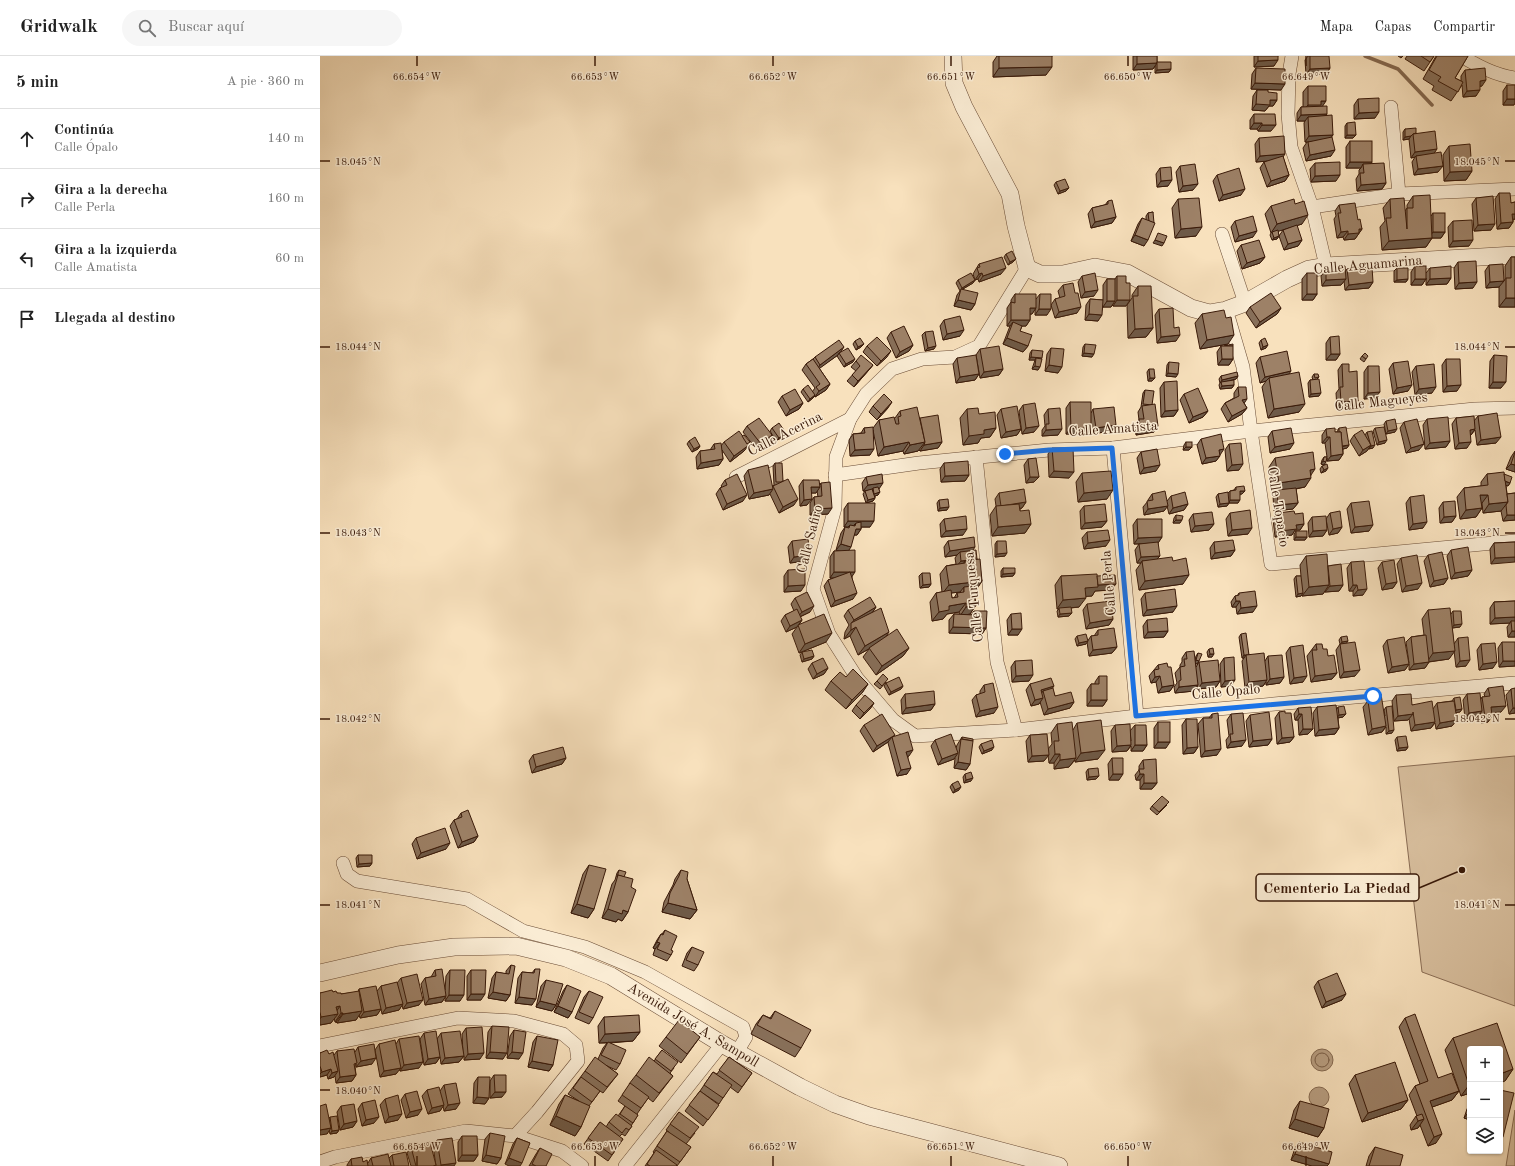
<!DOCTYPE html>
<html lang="es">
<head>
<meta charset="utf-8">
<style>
  :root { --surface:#fff; --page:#f6f6f6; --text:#222; --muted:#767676; --line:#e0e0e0 }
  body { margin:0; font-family:"Old Standard TT",serif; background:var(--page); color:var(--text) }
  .controls { position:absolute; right:12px; bottom:12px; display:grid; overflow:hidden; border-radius:4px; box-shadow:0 1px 3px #0004 }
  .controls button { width:36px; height:36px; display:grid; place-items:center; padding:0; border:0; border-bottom:1px solid var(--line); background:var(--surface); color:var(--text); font:20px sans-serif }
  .stop { position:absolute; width:12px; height:12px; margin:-9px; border:3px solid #1a73e8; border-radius:50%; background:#fff }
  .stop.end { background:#1a73e8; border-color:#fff; box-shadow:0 1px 4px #0008 }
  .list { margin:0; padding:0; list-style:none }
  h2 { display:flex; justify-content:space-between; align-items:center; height:52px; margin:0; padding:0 16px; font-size:17px }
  h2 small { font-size:13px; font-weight:400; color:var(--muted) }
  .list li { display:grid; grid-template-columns:26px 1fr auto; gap:12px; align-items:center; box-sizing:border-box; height:60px; padding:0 16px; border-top:1px solid var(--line) }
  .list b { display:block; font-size:15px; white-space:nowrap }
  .list p { margin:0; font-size:13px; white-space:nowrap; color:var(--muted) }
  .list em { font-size:13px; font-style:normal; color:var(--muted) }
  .icon { flex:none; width:22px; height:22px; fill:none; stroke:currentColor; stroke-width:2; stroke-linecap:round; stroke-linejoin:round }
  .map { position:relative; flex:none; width:1195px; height:1110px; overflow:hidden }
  header { display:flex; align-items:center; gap:24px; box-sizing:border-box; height:56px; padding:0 20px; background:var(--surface); border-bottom:1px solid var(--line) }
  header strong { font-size:19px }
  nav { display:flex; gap:22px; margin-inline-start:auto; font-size:14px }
  .search { width:280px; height:36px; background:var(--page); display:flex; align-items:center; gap:10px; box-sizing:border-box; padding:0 14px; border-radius:22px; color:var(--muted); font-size:15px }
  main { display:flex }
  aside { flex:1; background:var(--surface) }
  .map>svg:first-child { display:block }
  .green { fill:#d8bf9e; stroke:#896c54 }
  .water { fill:#b79d80; stroke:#856950 }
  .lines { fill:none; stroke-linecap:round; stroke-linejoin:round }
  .shore { stroke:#785c44; stroke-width:1 }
  .stream { stroke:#856950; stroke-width:3.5 }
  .minor-casing { stroke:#6a4c36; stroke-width:14 }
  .tertiary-casing { stroke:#6a4c36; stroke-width:18 }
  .minor { stroke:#faecd4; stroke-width:13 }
  .tertiary { stroke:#faecd4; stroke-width:17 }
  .wall { fill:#876f59; stroke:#3a1a09; fill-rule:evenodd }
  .shaded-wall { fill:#6e5a48; stroke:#3a1a09 }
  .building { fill:#9d8167; stroke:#3a1a09 }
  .route { stroke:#1a73e8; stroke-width:5 }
  .ticks { fill:none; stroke:#3a1a09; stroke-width:1.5 }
  .labels { text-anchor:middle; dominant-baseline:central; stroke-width:3; stroke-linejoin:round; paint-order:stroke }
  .street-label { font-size:14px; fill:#3a1a09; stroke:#faecd4 }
  .ticks-label { font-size:10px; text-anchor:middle; fill:#3a1a09; stroke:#faecd4; stroke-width:3; stroke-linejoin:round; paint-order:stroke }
  .leader { fill:none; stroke:#3a1a09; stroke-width:1.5 }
  .callout-dot { fill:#3a1a09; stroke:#faecd4; stroke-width:1.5 }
  .callout { fill:#faecd4; stroke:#3a1a09; stroke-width:1.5 }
  .callout-label { font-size:15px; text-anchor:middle; font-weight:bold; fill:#3a1a09 }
</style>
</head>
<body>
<header>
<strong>Gridwalk</strong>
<div class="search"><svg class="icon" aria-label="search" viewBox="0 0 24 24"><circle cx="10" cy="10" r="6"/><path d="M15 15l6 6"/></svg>Buscar aquí</div>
<nav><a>Mapa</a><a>Capas</a><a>Compartir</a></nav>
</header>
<main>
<aside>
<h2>5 min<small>A pie · 360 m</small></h2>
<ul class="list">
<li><svg class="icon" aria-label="ahead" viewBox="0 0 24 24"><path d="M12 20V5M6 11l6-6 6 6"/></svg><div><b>Continúa</b><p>Calle Ópalo</p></div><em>140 m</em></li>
<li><svg class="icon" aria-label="right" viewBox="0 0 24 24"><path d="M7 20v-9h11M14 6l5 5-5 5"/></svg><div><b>Gira a la derecha</b><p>Calle Perla</p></div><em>160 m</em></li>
<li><svg class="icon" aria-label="left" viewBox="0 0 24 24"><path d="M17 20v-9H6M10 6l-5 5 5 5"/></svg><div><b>Gira a la izquierda</b><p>Calle Amatista</p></div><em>60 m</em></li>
<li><svg class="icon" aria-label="arrive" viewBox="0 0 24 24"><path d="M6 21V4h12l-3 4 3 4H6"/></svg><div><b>Llegada al destino</b></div></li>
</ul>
</aside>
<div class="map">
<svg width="1195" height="1110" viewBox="0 0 1195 1110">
  <rect width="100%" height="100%" fill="#f8e1bd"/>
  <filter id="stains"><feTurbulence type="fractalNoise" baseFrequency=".005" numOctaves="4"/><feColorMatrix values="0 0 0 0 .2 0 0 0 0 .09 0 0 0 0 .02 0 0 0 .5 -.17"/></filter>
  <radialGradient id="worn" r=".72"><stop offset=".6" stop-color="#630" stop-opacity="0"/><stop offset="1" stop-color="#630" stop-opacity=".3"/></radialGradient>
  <g class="green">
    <path d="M1195,700V950L1102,916L1078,711Z"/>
    <path d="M1195,1054V1110H1186Z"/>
  </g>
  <g class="water">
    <circle cx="1002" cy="1004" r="11"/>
    <circle cx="999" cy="1041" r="10"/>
  </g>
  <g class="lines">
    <circle class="shore" cx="1002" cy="1004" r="7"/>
    <path class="stream" d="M1045,0L1078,13L1112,49"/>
    <g class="minor-casing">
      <g id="minor">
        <path d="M972,0L969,18L968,58L971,91L992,151L1006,210"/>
        <path d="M1141,0C1158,10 1175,19 1195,22"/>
        <path d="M1071,51L1079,138"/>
        <path d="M992,151L1079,138L1195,133"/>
        <path d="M902,178L925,247"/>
        <path d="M707,212L659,290L635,301L602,303L572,313L546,338L530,363L516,401L515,452L493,533L509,578L537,622L573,664L595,680L696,674L817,660L1195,627"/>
        <path d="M909,263L923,311L931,375L951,508L1195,485"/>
        <path d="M793,392L817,660"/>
        <path d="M656,401L677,606L696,674"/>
        <path d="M515,419L599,407L729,394L793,392L931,375L1155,353L1195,352"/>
        <path d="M416,421L530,363"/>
        <path d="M23,807L27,818L37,825L147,843L203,875L265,891L325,916L423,971L426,981L417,996"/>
        <path d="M0,990L138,962L194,965L243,978L256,989L258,1005L217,1056L195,1080"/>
        <path d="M0,1106L15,1101L146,1075L195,1080L242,1095L262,1110"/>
        <path d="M305,1110L402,988"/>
      </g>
    </g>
    <g class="tertiary-casing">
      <g id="tertiary">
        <path d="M633,0L634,27L644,51L690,138L696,170L707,212L720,218H743L775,211L807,217L871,252L889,257L906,254L925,247L967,223L989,213L1006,210L1195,199"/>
        <path d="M0,917L78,899L134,891L196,890L246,902L291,920L402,988L480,1031L515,1048L549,1060L739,1110"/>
      </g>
    </g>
    <use href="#minor" class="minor"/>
    <use href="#tertiary" class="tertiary"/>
  </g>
  <g class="wall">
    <path d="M677,0H732L726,19L673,21V6Z"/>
    <path d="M813,0H837V6L851,13L849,16L835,17V10L833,13L813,14Z"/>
    <path d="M934,0H958L954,10L934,11Z"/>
    <path d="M988,0H990L1010,12L1006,18L986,19L985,4Z"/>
    <path d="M1078,0H1083L1081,2Z"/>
    <path d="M1087,0H1114L1104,15L1085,3Z"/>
    <path d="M1116,0H1148L1135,22L1141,25V20L1145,14L1162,30H1160L1156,40L1143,41L1142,29L1131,45L1112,34L1114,30L1103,23Z"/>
    <path d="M936,12L961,34L931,33L932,18Z"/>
    <path d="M1187,29L1194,49H1183V35Z"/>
    <path d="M988,30L1002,50L1013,79L1011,81V100L986,105L983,92L987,86H985L984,67L985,65H977V57L981,51H983V36Z"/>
    <path d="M937,34L948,36L957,44L953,50H949L945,55L932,54L933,40Z"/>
    <path d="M1038,43L1055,62L1034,63V49Z"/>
    <path d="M934,58L951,75H938L937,73H930V64Z"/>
    <path d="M1027,67L1036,79L1033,82H1025V70Z"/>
    <path d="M1085,73L1096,77L1114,97L1118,116L1094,119L1092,106L1095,101L1091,102L1089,83L1083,84V76Z"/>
    <path d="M939,82L963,101L969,119L965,125L947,131L940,112L944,106L949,105L936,106L935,88Z"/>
    <path d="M1030,85L1051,108L1066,127L1062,133L1037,135L1036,123L1039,118V114L1041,112H1026V91Z"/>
    <path d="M1129,90L1152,115L1146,124L1124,125L1123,99Z"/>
    <path d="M995,107L1016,125L991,126L990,113Z"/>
    <path d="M860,110L873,134L859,136L856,116Z"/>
    <path d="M840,112L848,130L837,131L836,118Z"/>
    <path d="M897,119L921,139L899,145L893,125Z"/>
    <path d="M736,126L746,135L738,138L734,129Z"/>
    <path d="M1179,137L1191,147L1195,146V163L1193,164V166L1189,172L1177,173L1175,143Z"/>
    <path d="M1093,140L1111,160L1113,157L1125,176L1121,182H1112L1106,191L1062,194L1060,171L1065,165L1063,152L1070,143L1085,155L1087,152V149Z"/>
    <path d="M1156,142L1171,174L1154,175L1152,148Z"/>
    <path d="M858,143L876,180L855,182L852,152Z"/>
    <path d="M788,145L796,161L792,167L771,172L768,158L772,152L785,149Z"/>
    <path d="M1019,149L1038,164L1042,173L1035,183L1024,184L1023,181L1017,182L1014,163L1016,160L1015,155Z"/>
    <path d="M951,150L982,168L958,175L959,180L963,174L982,184L978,190L964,194L959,180L957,183L952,184L950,179L951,177L945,158Z"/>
    <path d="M833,156L824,190L811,185L818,168L822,162L826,164V160L828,157Z"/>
    <path d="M915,165L933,181L915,186L911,171Z"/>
    <path d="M1133,165L1149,190L1129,191L1128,171Z"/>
    <path d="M921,189L945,201L940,207L922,213L917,195Z"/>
    <path d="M686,198L693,206L688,209L684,201Z"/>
    <path d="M1191,201H1195V251H1179V231L1166,232L1165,215L1169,209L1184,225L1185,223V210Z"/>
    <path d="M1138,206L1153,232L1135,233L1134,212Z"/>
    <path d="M659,208L681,218L659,226L658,223L655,224L653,218Z"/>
    <path d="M1095,210L1106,217L1110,212L1131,222L1127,228L1106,229V222L1102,229H1091V216Z"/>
    <path d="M1017,211L1025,216L1027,213L1053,226L1049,232L1025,234L1024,225L1021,229L1002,230L1001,220L1006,214H1015Z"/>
    <path d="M1077,212L1088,223L1086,226H1074V215Z"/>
    <path d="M987,217L997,238L993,244H982V223Z"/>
    <path d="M762,220L774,240L761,242L758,226Z"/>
    <path d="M797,220L806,250H793V249L791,251H783L778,265L765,264L766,249L770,243L783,244V229L787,223H795Z"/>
    <path d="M638,224H655L653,227L643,233L655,248L651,254L634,250L637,239L640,235L636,227Z"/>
    <path d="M743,229L757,257L735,262L731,249L735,243L740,242L738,235Z"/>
    <path d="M818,230L833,272L826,281L808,282L807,249L812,242V239Z"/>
    <path d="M695,238L716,243L720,238L727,259H715V253L712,258H710V264L706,270H702L700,275L708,290L703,296L683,288L690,270H687V252L691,246V244Z"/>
    <path d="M930,251L961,252L957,258L936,272L926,257Z"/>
    <path d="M839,253L854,272L856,285L837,287L835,259Z"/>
    <path d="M882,258L906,262L908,288L880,293L875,267Z"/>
    <path d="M624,264L640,280L623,284L620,270Z"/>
    <path d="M571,276L593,289L589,295L576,302L567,282Z"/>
    <path d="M605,276L614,293L605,295L602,279Z"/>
    <path d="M1010,281L1020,298L1016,304H1006V287Z"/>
    <path d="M941,284L946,292L941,294L939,287Z"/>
    <path d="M535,285L544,288L541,291L536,294L533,288Z"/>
    <path d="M765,288L772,301L762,300L763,291Z"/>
    <path d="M547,290L567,301L557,310L543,296Z"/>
    <path d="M901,290L913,303L909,309H898L897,296Z"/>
    <path d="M731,292L738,317L725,315L727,298Z"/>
    <path d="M660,293L683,313L679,319L660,322L656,299Z"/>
    <path d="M712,294L721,303L718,314L712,313L715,304H709L710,297Z"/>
    <path d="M521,296L533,306L524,311L517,300L518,299L499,312L510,328L506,334L495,341L494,340L493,342L488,346L481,336L483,333L492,336L495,332L482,314L486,308L493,303L495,301Z"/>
    <path d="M1174,299L1181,332H1169L1170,305Z"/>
    <path d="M1042,300L1046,303L1044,306L1040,303Z"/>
    <path d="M940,301L969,318L979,356L948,362L942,331L946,325L940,327L936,307Z"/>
    <path d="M637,302L659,318L655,324L636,327L633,308Z"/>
    <path d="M1126,303L1137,335L1123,336L1122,309Z"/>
    <path d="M536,305L553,309L548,315L534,331L527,325L536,315L531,311Z"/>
    <path d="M849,306L856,321L846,320L847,309Z"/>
    <path d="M1073,307L1088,335L1073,338L1069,313Z"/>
    <path d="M1022,308L1029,316L1038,345L1034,351L1017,352L1016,337L1019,333L1018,314Z"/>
    <path d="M1048,310L1055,342L1044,343V316Z"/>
    <path d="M1096,310L1112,337L1095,339L1092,316Z"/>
    <path d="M829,313L832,325H828L827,316Z"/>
    <path d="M994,318L999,321L997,323L999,340L989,341L988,327L990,324H993L992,321Z"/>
    <path d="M901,320H918L916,323L911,324L914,329L912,332L900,333L899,329L900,327L899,323Z"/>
    <path d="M844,326L858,354L854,360L841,361L840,332Z"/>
    <path d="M918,331L924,347L927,352L922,358L908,366L901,353L905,347L914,342V337Z"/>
    <path d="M825,334L832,349L834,376L816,379L815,369L819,364L818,356L821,351L823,337Z"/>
    <path d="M864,338L888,355L883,361L869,367L860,344Z"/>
    <path d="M462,340L483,347L479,353L466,360L458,346Z"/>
    <path d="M750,346L771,357L773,353L796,369L792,375L771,378V372L767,378H746V352Z"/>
    <path d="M703,349L714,376L702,378L699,355Z"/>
    <path d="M553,350L568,352L557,364L549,356Z"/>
    <path d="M647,353L659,358L676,372L670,381L661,382L658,387L643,389L640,362Z"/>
    <path d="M681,353L701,373L697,379L681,382L677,359Z"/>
    <path d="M728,353L738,379L722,380V374L725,370L724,359Z"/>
    <path d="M580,355L600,362L622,386L618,392L600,395L599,394L598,395L584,398L583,395L558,400L553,374L550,399L530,400L529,384L533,378L541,377L544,372H553L559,364L575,362Z"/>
    <path d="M1158,360L1176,387L1157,389L1155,374L1151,379H1150L1147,392L1135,393L1132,368L1136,362L1154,365Z"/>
    <path d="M1107,363L1130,385L1126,391L1105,393L1103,369Z"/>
    <path d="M1066,365L1075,376L1066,378L1064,368Z"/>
    <path d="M1084,366L1099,394L1086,397L1080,372Z"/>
    <path d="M427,370L452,379L448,385L437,394L423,376Z"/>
    <path d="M452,372L466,377L464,380L456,385L450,375Z"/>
    <path d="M1019,372L1029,389L1027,392L1023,393V398L1019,404L1007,405V402L1004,409L1001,408L1002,404L1004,401H1007L1005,387H1002V379L1006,373L1015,376H1017Z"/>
    <path d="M1055,372L1065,387L1057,389L1053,375Z"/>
    <path d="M952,375L970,393L950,397L948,381Z"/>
    <path d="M1047,376L1053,392L1048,393L1047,395L1039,400L1030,385L1034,379H1045Z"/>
    <path d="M881,383L900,399L896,405L882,408L877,389Z"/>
    <path d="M369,385L380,390L378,393L372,396L367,388Z"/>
    <path d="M404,386L428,388L424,395L410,406L402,394L403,403L399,409L377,413L376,401L380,395L390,394L394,388L401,390Z"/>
    <path d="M866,386L869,394H863L864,389Z"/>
    <path d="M909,388L919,414L907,415L905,394Z"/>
    <path d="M732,392L749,422L729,421L728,398Z"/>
    <path d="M1195,395V416L1186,413L1191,401Z"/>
    <path d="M821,396L836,415L820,418L817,402Z"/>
    <path d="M955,402L991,419L985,431L976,433L978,447L973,453L954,455L953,440L956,436H953L949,411Z"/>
    <path d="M708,403L719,421L714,426L706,427L704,409Z"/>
    <path d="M455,407L474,449L459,457L450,438L449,439L429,443L424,420L428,414L453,430L454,429L453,410Z"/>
    <path d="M624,407L649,419L645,425L621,426L620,413Z"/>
    <path d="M1002,410L1006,415L1001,417L1000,413Z"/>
    <path d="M762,417L787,443L758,446L756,426Z"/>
    <path d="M1167,418H1184L1190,427L1188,430L1186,429L1187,438L1195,437V464L1183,465L1181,455L1163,457L1162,447L1161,448L1162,452L1156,461L1140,463L1137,441L1144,432L1161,430V426Z"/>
    <path d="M546,421L559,433L558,439L555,440V442L553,445L546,447L543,438L545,435H543L542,427Z"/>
    <path d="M405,424L423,445L403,454L396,438L400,432L402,431L401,430Z"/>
    <path d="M483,424L500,429L501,427L508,458L490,459V447L494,441H498L497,435L496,437H491L487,449L480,450L479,430Z"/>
    <path d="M916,431L922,438H920L918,447H909L907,450L898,451L896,441L898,438L908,437L910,435L914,434Z"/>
    <path d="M679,437L706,446L702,452L700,453V455L711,468L705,477L672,480L670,459L676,450L675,443Z"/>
    <path d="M832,438L847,445L851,440L868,448L864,454L849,458L847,450L844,455L824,459L823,451L828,445V444Z"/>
    <path d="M1090,441L1103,472L1089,474L1086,447Z"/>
    <path d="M619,444L627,454L618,455L617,447Z"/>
    <path d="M1123,446L1136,460L1132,466L1120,467L1119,452Z"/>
    <path d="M528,447L550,471H541V473L537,479H534L528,495L532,521L533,543L511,551L504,530L508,524L513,522H510V501L514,495H519L516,494L521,477L525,471H524V453Z"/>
    <path d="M1031,447L1049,475L1031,477L1027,453Z"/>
    <path d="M764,450L787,465L782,471L761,473L760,455Z"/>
    <path d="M910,457L928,478L908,480L906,463Z"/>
    <path d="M958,457L975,458L984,468L980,474H975L972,479L955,481L953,463Z"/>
    <path d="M1010,457L1022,471L1018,477L1009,479L1006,463Z"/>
    <path d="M873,458L894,468L889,474L871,476L869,464Z"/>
    <path d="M856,459L860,467H853L854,462Z"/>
    <path d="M992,461L1007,474L1003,480L989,481L988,467Z"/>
    <path d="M624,463L643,479L621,481L620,468Z"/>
    <path d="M817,463L842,481L838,487L837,503L853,505L863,528L819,534L816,514L821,507H817L815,494L819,488H814L813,469Z"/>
    <path d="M976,475L987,481L985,484H974V478Z"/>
    <path d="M767,476L786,490L764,493L762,482Z"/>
    <path d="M472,485L486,505L470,507L468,491Z"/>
    <path d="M628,485L653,494L657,503L662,525L656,534L654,535L656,549L650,558H647L651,559L654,555L666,572L662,578L629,577V564L634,558H640L639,556L627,558L623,563L612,565L610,546L616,537L622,536L620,518L626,510L636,508L635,502L637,499L625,501L624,491ZM640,536L637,537L634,542H632L631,537Z"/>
    <path d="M677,485L685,500L675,501V488Z"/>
    <path d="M894,486L915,494L911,500L891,503L890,492Z"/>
    <path d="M1195,486L1171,508L1170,493L1174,487Z"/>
    <path d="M1131,494L1152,514L1148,520L1131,523L1127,500Z"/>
    <path d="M1108,499L1128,522L1124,528L1110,531L1104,505Z"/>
    <path d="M986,500L1008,510L1023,529L1019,535L1005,536V535L1003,538L982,540V539L981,540L976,541L974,523L976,520H981L980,509Z"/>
    <path d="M1081,502L1098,533L1082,536L1077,508Z"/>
    <path d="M1031,506L1043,539L1033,540V535H1029L1027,512Z"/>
    <path d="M1062,506L1077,526L1073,532L1062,534L1058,512Z"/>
    <path d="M683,512L695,517L693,520L681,521V515Z"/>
    <path d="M468,514L481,535L464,536V520Z"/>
    <path d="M602,517L611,528L609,531L600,532L599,520Z"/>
    <path d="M741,520H777L791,534L775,535L772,540H765L759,551L751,552L749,560L738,561L737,555L739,553H737L735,529Z"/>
    <path d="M825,537L853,556L823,560L821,543Z"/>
    <path d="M919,537L933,556L917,558L916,551H912L911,546L915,540H917Z"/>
    <path d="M475,542L490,556L480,561L482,564L479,569L506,586L479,597L472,578L477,571L466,576L461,565L465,559L474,555L471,548Z"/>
    <path d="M1195,545V581H1188L1187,571L1190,567L1170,568V552L1174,546Z"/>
    <path d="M767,548L793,563L789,569L766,573L763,554Z"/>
    <path d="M556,551L552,557L566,581L589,592L583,600L556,619L543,601L549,593L538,599L530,580L524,583L525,576L529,569L524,560L528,554Z"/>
    <path d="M1108,554L1131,558L1133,555L1140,571L1132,572L1134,588L1138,582L1146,610L1136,611L1134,595L1129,603L1109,606L1105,612L1089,614V608L1085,614L1068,617L1063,590L1067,584L1089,607L1086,586L1091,581L1104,579L1102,563Z"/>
    <path d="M691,558L698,579H688L687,564Z"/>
    <path d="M827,564L848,575L844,581L824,582L823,570Z"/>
    <path d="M778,574L797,591L792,597L769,600L767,586L771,580H774Z"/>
    <path d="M921,578L929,599L945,605L948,600L964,621L960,627L946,629V626L943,630L925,632L922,605L924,602H922L919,581Z"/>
    <path d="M757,580L766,588L757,590L755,583Z"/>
    <path d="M1021,581L1026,587L1035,620L1020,622L1016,594L1020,588L1019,584Z"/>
    <path d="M1182,586L1195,610L1179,611L1178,592Z"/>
    <path d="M996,588L1003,593L1008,600L1017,617L1012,623L991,626L987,600Z"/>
    <path d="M1161,588L1173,612L1159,614L1157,594Z"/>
    <path d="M970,591L983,626L970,628L966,597Z"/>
    <path d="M889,593L892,601H888L887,596Z"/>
    <path d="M482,596L494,600L492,603L482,606L480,599Z"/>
    <path d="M866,596L875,604L876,600L878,597L877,608L875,607L876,611L879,606L900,625L896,631L878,633L877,630L874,635L855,637L854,631L857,627L855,617L860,611V609L862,606V602Z"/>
    <path d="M904,602L911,630L901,631L900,608Z"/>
    <path d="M695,605L709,625L692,626L691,611Z"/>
    <path d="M492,607L508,612L504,618L493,623L488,613Z"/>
    <path d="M838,609L848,611L854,629L850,635L838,637L836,626L831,627L829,620Z"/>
    <path d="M779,620L787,644L783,650H767V634L771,628H775V626Z"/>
    <path d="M526,621L548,628L542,637L526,653L505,634L511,625Z"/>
    <path d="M557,625L566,626L560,633L554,628Z"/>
    <path d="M566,627L583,630L581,633L569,639L564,630Z"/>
    <path d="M710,628L734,630L732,632L735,640L754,646L750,652L724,659L720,646L719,648L711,650L706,634Z"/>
    <path d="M664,629L674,657L656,661L652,644L656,639L660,638V635Z"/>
    <path d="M1168,632L1181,656L1172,657V660L1168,666L1161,667L1159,659L1158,661L1145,663L1143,644L1147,638L1161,643L1162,641H1165L1164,638Z"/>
    <path d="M1191,633L1195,657L1189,658L1186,639Z"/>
    <path d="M585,638L615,648L611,654L582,658L581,644Z"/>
    <path d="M1076,639L1092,649L1113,653L1117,647L1132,645L1134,642L1142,653L1140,656H1136L1137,664L1132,670L1116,673L1115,667L1111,672L1091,675L1089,663L1088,664L1074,665L1072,645Z"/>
    <path d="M1052,640L1065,660L1064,654L1066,651L1072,677L1066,678V671L1062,676L1048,679L1043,651Z"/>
    <path d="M554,647L550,653L540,663L532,655L536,649Z"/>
    <path d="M997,651L1017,653L1018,651L1023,661L1018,662L1019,672L1015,678L995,680L993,657Z"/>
    <path d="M978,652L993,673L988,678L979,679L978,664H975L974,658Z"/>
    <path d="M959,656L965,657L974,681L970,686L957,688L955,662Z"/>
    <path d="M892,658L897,699L881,701L878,668L883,662H889Z"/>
    <path d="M911,658L922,690L907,692L906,684L909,680L907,664Z"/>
    <path d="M930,659L952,683L948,689L929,691L926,665Z"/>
    <path d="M866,663L878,691L874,697L863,698L862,669Z"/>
    <path d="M838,666L846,692H834V672Z"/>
    <path d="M757,667L778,703L755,706V704L749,711L734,713V707H729L728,699L724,705L708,706L706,685L710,679L728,693L732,688L731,677L737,668L753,674Z"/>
    <path d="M544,669L573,681L589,700H588L587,718L577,720L568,687V686L553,696L540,675Z"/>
    <path d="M795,669L811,685L810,675L815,669L827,689L823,695H811V690L807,695L792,696L791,675Z"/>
    <path d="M642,681L650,708L646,714L634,712L635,702L634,703L618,709L611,690L615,684L636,692L637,689Z"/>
    <path d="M1077,681L1088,691L1086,694L1077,695L1075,684Z"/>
    <path d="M661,688L672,694L662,698L659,691Z"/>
    <path d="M213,699L246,702L242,708L212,717L209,705Z"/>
    <path d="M792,702L799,724H789L788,708Z"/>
    <path d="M823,704L837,727L832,733H820V724H816L815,719L819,714V710Z"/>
    <path d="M768,713L776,723L767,724L766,716Z"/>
    <path d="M645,718L651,725L644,727L643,721Z"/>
    <path d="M632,728L639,734L633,737L630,731Z"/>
    <path d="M847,749L837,759L830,753L832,750Z"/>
    <path d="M141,757L158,780L154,786L138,792L130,770L134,764L137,763Z"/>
    <path d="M96,782L126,793L97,803L92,788Z"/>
    <path d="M38,799L52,807L50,810L37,811L36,802Z"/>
    <path d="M269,809L274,853L268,862L251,857L263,818Z"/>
    <path d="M299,814L304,821L311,831L308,856L302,865L298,863L296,866L282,862L292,828L295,824L297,817Z"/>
    <path d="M361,814L367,823L377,854L370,863L342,856L344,846L353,829L355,823Z"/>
    <path d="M345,874L351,894V899L347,905L333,899L335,893L333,892L337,884L341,878H342Z"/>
    <path d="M372,891L378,909L374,915L362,910L367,897Z"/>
    <path d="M191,909L190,939L186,945L168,942L172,922L176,916L186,918V915Z"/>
    <path d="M215,913L212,949L195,947L198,922L202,916L212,917Z"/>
    <path d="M115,914L125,934L126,920L130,914L140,945H125V941L122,946L105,949L101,928L105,922L111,921Z"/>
    <path d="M151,914L161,944H147V920Z"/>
    <path d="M81,922L99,949L83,953L82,949L79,954L62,958L61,953L57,959L40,962L39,959L36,964L17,967L16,966H15L14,962L11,967L0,969V937L13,936L21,938L38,936L39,933L57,935L61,930L77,927Z"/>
    <path d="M226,924L236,949L232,955L216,951L221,930Z"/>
    <path d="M998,925L1022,944L1002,952L994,931Z"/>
    <path d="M247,929L252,956L248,962L234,956L243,935Z"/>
    <path d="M269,935L273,962L269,968L255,962L264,941Z"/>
    <path d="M455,955L481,992L475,1001L431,978L436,968L443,959L450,962Z"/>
    <path d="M284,961L320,976L313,985L290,987L300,1008L296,1014L287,1010L298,1018L283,1037L280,1035L269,1050L261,1071L255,1080L230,1069L239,1048L245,1039L259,1045L248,1038L265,1015L278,1003L283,992L287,987H279L278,970Z"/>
    <path d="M1085,962L1118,1022L1139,1035L1132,1044L1112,1051L1116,1087L1108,1090L1100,1069L1098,1072L1091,1074L1090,1069L1096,1060H1097L1089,1039L1095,1030L1100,1028L1079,971Z"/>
    <path d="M172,970L183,1003L166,1002L168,976Z"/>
    <path d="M146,972L160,1003L144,1004V1000L139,1006L121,1008L120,1001L116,1007L104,1009L100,983L104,977L119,998L117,983L121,977L143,997L142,978Z"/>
    <path d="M194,974L199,1003L187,1002L190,980Z"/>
    <path d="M217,980L233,1009L229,1015L208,1011L213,986Z"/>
    <path d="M346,981H380L361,1007L339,990Z"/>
    <path d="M1133,982L1193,1013L1185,1025L1150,993V1037L1141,1040L1125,994Z"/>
    <path d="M79,983L99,1012L80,1015L79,1013L76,1018L60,1021L55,994L59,988H76Z"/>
    <path d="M38,991L52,1008L36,1011V1008L35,1010L36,1019L32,1025L16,1027L15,1020L14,1021L8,1023L7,1019L0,1021V997L9,998L14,999L17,995L35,996Z"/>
    <path d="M342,994L354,1012L350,1017L353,1020L333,1046L328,1042L317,1058L318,1059L311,1070H312L305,1080L302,1078L299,1081L303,1083L288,1105L264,1088L280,1066L286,1071L289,1066L298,1060L305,1050L298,1045L310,1028H309L316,1019L334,1005Z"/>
    <path d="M409,1001L432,1017L418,1037L410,1031L399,1048L381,1036L394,1055L383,1070L365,1055L380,1035L393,1016L397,1018Z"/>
    <path d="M174,1019L182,1041L170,1042V1025Z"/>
    <path d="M1035,1019L1088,1044L1081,1053L1042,1066L1029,1028Z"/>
    <path d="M158,1021L169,1042L165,1048L153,1047L154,1027Z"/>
    <path d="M124,1029L136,1053L124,1055L123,1050L120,1055L108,1058L102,1040L107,1034L120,1035Z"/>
    <path d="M85,1038L98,1059L86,1062L81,1044Z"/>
    <path d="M65,1043L78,1064L65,1067L60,1049Z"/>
    <path d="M980,1045L1004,1072L998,1081L969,1072L974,1054Z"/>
    <path d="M42,1047L54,1067L42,1070L38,1053Z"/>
    <path d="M1150,1048V1064L1144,1062L1147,1053Z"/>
    <path d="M21,1050L37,1065L33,1071L20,1074L17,1056Z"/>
    <path d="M359,1056L375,1077L366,1088L371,1091L357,1110H325L334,1097L333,1096L347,1075L350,1077L346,1074Z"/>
    <path d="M10,1061L19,1074L17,1077L10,1078L9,1074L7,1078L9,1062Z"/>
    <path d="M170,1077L181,1102L177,1108L162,1105L165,1083Z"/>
    <path d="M142,1080L158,1099L154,1105H138V1086Z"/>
    <path d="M197,1082L210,1087L185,1108L193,1088Z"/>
    <path d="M117,1084L134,1110H116L113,1090Z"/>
    <path d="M979,1086L1009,1108L1007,1110H992L971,1104L975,1092Z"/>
    <path d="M91,1091L116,1109L115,1110H91L87,1097Z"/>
    <path d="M1055,1091L1080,1110H1046L1049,1100Z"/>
    <path d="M220,1092L226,1110H209L216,1098Z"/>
    <path d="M72,1099L89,1110H27V1109L31,1103L48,1107L51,1102H69Z"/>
  </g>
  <g class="shaded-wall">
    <path d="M958,4L954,10L934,11L938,5Z"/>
    <path d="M837,7L833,13L813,14L817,8Z"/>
    <path d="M732,11L726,19L673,21L679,12Z"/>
    <path d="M1010,12L1006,18L986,19L990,13Z"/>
    <path d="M851,13L849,16L835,17L837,14Z"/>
    <path d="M1166,24L1162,30L1155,31L1160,25Z"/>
    <path d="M935,27L965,28L961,34L931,33Z"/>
    <path d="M1160,34L1156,40L1143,41L1147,35Z"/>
    <path d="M1187,43H1195V47L1194,49H1183Z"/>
    <path d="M950,44H957L953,50H949L945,55L932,54L936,48Z"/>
    <path d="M1001,45H1006L1002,51L983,55L988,49Z"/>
    <path d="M1059,56L1055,62L1034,63L1039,57Z"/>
    <path d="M1007,58L1003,64L988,61L985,65H977L981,59Z"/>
    <path d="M934,67H942L937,73H930Z"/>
    <path d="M942,69H956L951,75H938Z"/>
    <path d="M1013,79L1009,85L985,86L989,80Z"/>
    <path d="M1027,79H1036L1033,82H1025Z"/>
    <path d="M1091,80L1089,83L1083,84L1085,81Z"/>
    <path d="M1117,93L1113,99L1096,100L1095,101L1091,102L1095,96Z"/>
    <path d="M1015,94L1011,100L986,105L990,99Z"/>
    <path d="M965,98L961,104L936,106L940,100Z"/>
    <path d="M1030,106H1052L1048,112L1043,108L1041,112H1026Z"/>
    <path d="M1123,110L1118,116L1094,119L1098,113Z"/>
    <path d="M1152,115L1146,124L1124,125L1130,116Z"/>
    <path d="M969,119L965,125L947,131L951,125Z"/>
    <path d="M1020,119L1016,125L991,126L995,120Z"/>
    <path d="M852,124L848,130L837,131L841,125Z"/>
    <path d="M1066,127L1062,133L1037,135L1041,129Z"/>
    <path d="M878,128L873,134L859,136L863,130Z"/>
    <path d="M749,132L746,135L738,138L740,135Z"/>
    <path d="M925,133L921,139L899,145L903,139Z"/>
    <path d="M1192,158H1195V163L1188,164Z"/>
    <path d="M988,159L982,168L953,177L952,176L951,177L957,168Z"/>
    <path d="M796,161L792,167L771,172L775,166Z"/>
    <path d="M1193,166L1189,172L1177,173L1181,167Z"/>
    <path d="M1175,168L1171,174L1154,175L1158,169Z"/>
    <path d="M882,171L876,180L855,182L861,173Z"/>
    <path d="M1039,173H1042L1035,183L1024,184L1028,178Z"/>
    <path d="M937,175L933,181L915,186L919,180Z"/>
    <path d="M1028,175L1023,181L1017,182L1021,176Z"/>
    <path d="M1113,176H1125L1121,182H1109Z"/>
    <path d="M815,179L828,184L824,190L811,185Z"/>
    <path d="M959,180L957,183L952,184L954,182Z"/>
    <path d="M1112,182L1106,191L1062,194L1069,185Z"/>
    <path d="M835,184L844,187L842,190L833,187Z"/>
    <path d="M982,184L978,190L964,194L968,188Z"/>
    <path d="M1153,184L1149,190L1129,191L1133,185Z"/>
    <path d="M945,201L940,207L922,213L927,207Z"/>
    <path d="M696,203L693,206L688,209L690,206Z"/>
    <path d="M686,212L681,218L659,226L663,220Z"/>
    <path d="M662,217L658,223L655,224L659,218Z"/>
    <path d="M1131,222L1127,228L1106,229L1110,223Z"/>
    <path d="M1026,223L1021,229L1002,230L1006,224Z"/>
    <path d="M1088,223L1086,226H1074L1077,224Z"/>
    <path d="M1095,223H1106L1102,229H1091Z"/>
    <path d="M655,224L653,227L641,234L642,232Z"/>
    <path d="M1184,225L1179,231L1166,232L1170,226Z"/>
    <path d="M1053,226L1049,232L1025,234L1029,229Z"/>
    <path d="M1157,226L1153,232L1135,233L1139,227Z"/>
    <path d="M778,234L774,240L761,242L765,236Z"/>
    <path d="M987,238H997L993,244H982Z"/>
    <path d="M1186,242H1195V251H1179Z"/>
    <path d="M638,244L655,248L651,254L634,250Z"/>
    <path d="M797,244H810L806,250H793Z"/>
    <path d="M787,245H795L791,251H783Z"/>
    <path d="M761,251L757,257L735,262L739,256Z"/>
    <path d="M710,252H716L712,258H706Z"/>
    <path d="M961,252L957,258L936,272L940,266Z"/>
    <path d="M719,253H731L727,259H715Z"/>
    <path d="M769,258L782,259L778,265L765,264Z"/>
    <path d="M691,264H710L706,270H692L693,266L690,270H687Z"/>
    <path d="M833,272L826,281L808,282L815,273Z"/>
    <path d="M644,274L640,280L623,284L627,278Z"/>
    <path d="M860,279L856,285L837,287L841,281Z"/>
    <path d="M914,279L908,288L880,293L887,284Z"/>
    <path d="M687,282L708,290L703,296L683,288Z"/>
    <path d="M544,288L541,291L536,294L538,291Z"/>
    <path d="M593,289L589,295L576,302L580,296Z"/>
    <path d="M948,289L946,292L941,294L943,291Z"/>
    <path d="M616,290L614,293L605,295L608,292Z"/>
    <path d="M524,291L520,297H519L518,299L496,315L500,309Z"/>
    <path d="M571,295L567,301L557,310L561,305Z"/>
    <path d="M764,297L774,298L772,301L762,300Z"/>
    <path d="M1011,298H1020L1016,304H1006Z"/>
    <path d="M711,301L722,302L720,305L716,302L715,304H709Z"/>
    <path d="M535,303L533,306L524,311L526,308Z"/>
    <path d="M902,303H913L909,309H898Z"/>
    <path d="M553,309L548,315L534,331L538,325Z"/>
    <path d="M729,309L742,311L738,317L725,315Z"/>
    <path d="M715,310L720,311L718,314L712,313Z"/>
    <path d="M683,313L679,319L660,322L664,316Z"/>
    <path d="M971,315L967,321L949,322L946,325L940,327L945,321Z"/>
    <path d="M848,317L858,318L856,321L846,320Z"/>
    <path d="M659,318L655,324L636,327L640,321Z"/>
    <path d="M918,320L916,323L901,327V326L900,327L902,324Z"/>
    <path d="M830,322H835L832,325H828Z"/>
    <path d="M1173,326H1186L1181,332H1169Z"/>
    <path d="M510,328L506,334L495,341L499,335Z"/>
    <path d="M914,329L912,332L900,333L902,330Z"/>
    <path d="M1092,329L1088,335L1073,338L1077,332Z"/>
    <path d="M1141,329L1137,335L1123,336L1127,330Z"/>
    <path d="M1116,331L1112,337L1095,339L1099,333Z"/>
    <path d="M1060,336L1055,342L1044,343L1048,337Z"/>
    <path d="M1001,337L999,340L989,341L991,338Z"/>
    <path d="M495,339L493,342L488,346L490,343Z"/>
    <path d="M927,343L923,349L922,344Z"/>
    <path d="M1038,345L1034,351L1017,352L1021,346Z"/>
    <path d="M572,346L568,352L557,364L561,358Z"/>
    <path d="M483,347L479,353L466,360L470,354Z"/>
    <path d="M985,348L979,356L948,362L954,353Z"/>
    <path d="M927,352L922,358L908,366L912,360Z"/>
    <path d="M858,354L854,360L841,361L845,355Z"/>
    <path d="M888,355L883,361L869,367L873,361Z"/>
    <path d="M796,369L792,375L771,378L776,372Z"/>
    <path d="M719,370L714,376L702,378L706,372Z"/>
    <path d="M838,370L834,376L816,379L820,373Z"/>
    <path d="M676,372L670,381L661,382L658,387L643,389L649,380L664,374Z"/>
    <path d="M751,372H771L767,378H746Z"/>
    <path d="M701,373L697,379L681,382L686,376Z"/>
    <path d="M742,373L738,379L722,380L726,374Z"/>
    <path d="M1077,373L1075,376L1066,378L1068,375Z"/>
    <path d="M1155,373L1151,379L1146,380L1150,374Z"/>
    <path d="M466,377L464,380L456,385L459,382Z"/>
    <path d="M452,379L448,385L437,394L441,388Z"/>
    <path d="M1007,381H1010L1005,387H1002Z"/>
    <path d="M1181,381L1176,387L1157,389L1161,384Z"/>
    <path d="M1067,384L1065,387L1057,389L1059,386Z"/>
    <path d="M1130,385L1126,391L1105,393L1110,387Z"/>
    <path d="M589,386L583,395L558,400L564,391Z"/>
    <path d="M605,386L598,395L584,398L590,389Z"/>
    <path d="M622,386L618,392L600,395L604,389Z"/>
    <path d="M1151,386L1147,392L1135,393L1139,387Z"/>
    <path d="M974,387L970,393L950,397L955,391Z"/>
    <path d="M1104,388L1099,394L1086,397L1091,392Z"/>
    <path d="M429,389L424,395L410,406L414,400Z"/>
    <path d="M1029,389L1027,392L1019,394L1021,391Z"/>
    <path d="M1051,389L1047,395L1039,400L1043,394Z"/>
    <path d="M1055,389L1053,392L1049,393L1051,390Z"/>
    <path d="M380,390L378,393L372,396L374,393Z"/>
    <path d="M866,391H872L869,394H863Z"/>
    <path d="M554,393L550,399L530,400L535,394Z"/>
    <path d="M904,393L900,399L894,400L899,394Z"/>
    <path d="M1023,398L1019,404L1007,405L1011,400Z"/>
    <path d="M900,400L896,405L882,408L886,402Z"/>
    <path d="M403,403L399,409L377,413L381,407Z"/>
    <path d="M1003,405L1006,406L1004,409L1001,408Z"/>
    <path d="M923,408L919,414L907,415L912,409Z"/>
    <path d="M1191,408L1195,409V416L1186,413Z"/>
    <path d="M840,409L836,415L820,418L824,412Z"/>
    <path d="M1008,412L1006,415L1001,417L1004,414Z"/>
    <path d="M995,413L989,422L990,414Z"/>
    <path d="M734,415L754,416L749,422L729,421Z"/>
    <path d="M649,419L645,425L621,426L625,420Z"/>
    <path d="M710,421H719L714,426L706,427Z"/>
    <path d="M991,422L985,431L957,436V434L956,436H953L959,427Z"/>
    <path d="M1181,424L1190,427L1188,430L1179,427Z"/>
    <path d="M563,427L559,433L554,434L553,432L552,434L543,435L548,429Z"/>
    <path d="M491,431H500L496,437H487Z"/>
    <path d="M453,433L449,439L429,443L434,437Z"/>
    <path d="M793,434L787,443L758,446L764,437Z"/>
    <path d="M920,435H925L922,438H918Z"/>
    <path d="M560,436L558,439L552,441L554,438Z"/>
    <path d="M427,439L423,445L403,454L407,448Z"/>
    <path d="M1160,439H1168L1162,447L1154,448Z"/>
    <path d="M555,442L553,445L546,447L548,444Z"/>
    <path d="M478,443L474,449L459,457L463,451Z"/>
    <path d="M492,443L487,449L480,450L484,444Z"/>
    <path d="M910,444H920L918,447H909L907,450L898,451L900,448L909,447Z"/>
    <path d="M706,446L702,452L677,456L681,450Z"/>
    <path d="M1188,446L1181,455L1163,457L1169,448Z"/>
    <path d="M978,447L973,453L954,455L958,449Z"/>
    <path d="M868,448L864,454L849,458L853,452Z"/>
    <path d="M848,450L844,455L824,459L828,453Z"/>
    <path d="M629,451L627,454L618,455L620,452Z"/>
    <path d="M512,452L508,458L490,459L495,453Z"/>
    <path d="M1162,452L1156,461L1140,463L1146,454Z"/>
    <path d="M1187,459H1195V464L1183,465Z"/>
    <path d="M1136,460L1132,466L1120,467L1124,461Z"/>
    <path d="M856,464H862L860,467H853Z"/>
    <path d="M528,465H554L550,471H534L536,467L532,471L530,469L528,471H524Z"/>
    <path d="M787,465L782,471L761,473L765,467Z"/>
    <path d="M1107,466L1103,472L1089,474L1093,468Z"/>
    <path d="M711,468L705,477L672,480L678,471Z"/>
    <path d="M894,468L889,474L871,476L875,470Z"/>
    <path d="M984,468L980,474H975L972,479L955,481L960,475L976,469Z"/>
    <path d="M1053,469L1049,475L1031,477L1035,471Z"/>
    <path d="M1022,471L1018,477L1009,479L1013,473Z"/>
    <path d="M932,472L928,478L908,480L912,474Z"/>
    <path d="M536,473H541L537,479H531Z"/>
    <path d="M647,473L643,479L621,481L626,475Z"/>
    <path d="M1007,474L1003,480L989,481L993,475Z"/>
    <path d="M842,481L838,487L814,488L818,482Z"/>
    <path d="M976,481H987L985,484H974Z"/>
    <path d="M790,484L786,490L764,493L768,487Z"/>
    <path d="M521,488L531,491L527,497L516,494Z"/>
    <path d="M655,491L651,497L640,496L637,499L625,501L630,495Z"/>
    <path d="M915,494L911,500L891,503L895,497Z"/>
    <path d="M687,497L685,500L675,501L677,498Z"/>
    <path d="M490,499L486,505L470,507L474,501Z"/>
    <path d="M840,500L835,505H822L821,507H817L821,501Z"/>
    <path d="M1195,501V506L1171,508L1175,502Z"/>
    <path d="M641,505H645L641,511H636Z"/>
    <path d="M1152,514L1148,520L1131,523L1135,517Z"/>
    <path d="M514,516H535L531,522H510Z"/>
    <path d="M695,517L693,520L681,521L683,518Z"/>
    <path d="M869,519L863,528L819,534L825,525Z"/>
    <path d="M1128,522L1124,528L1110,531L1114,525Z"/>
    <path d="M662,525L656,534L644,536V531L640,536L622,538L629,529Z"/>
    <path d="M1077,526L1073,532L1062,534L1066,528Z"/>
    <path d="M1102,527L1098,533L1082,536L1086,530Z"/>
    <path d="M611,528L609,531L600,532L603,529Z"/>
    <path d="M796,528L791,534L775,535L772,540L758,541L765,532L778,529Z"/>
    <path d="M485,529L481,535L464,536L468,530Z"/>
    <path d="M1009,529L1003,538L982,540L989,531Z"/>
    <path d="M1023,529L1019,535L1005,536L1010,530Z"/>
    <path d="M1033,529H1037L1033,535H1029Z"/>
    <path d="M1047,533L1043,539L1033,540L1038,534Z"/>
    <path d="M537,537L533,543L511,551L515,545Z"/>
    <path d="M983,537L981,540L976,541L978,538Z"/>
    <path d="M766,542L759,551L737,553L743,544Z"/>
    <path d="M916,545H920L916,551H912Z"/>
    <path d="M646,547L639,556L627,558L623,563L612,565L619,556L629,550Z"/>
    <path d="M656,549L650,558L640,560L646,551Z"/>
    <path d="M494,550L490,556L477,562L482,556Z"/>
    <path d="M857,550L853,556L823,560L827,554Z"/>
    <path d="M937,550L933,556L917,558L921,552Z"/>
    <path d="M556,551L552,557L531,568L534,564Z"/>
    <path d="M752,557L749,560L738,561L740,558Z"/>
    <path d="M1195,561V567L1191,565L1190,567L1170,568L1175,562Z"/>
    <path d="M793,563L789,569L766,573L770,567Z"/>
    <path d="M482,564L477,571L466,576L470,570Z"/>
    <path d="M1142,568L1140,571L1132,572L1134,569Z"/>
    <path d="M536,571L530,580L524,583L531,574Z"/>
    <path d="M633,571L666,572L662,578L629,577Z"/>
    <path d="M692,573H702L698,579H688Z"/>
    <path d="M848,575L844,581L824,582L828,576Z"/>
    <path d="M1192,575H1195V581H1188Z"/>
    <path d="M569,576L563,585L538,599L545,590Z"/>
    <path d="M512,577L506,586L479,597L485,588Z"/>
    <path d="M768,585L766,588L757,590L759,587Z"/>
    <path d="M1028,585L1026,588L1020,589L1022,586Z"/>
    <path d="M797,591L792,597L769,600L773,594Z"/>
    <path d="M589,592L583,600L556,619L562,610Z"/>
    <path d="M1135,595L1129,603L1107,606L1113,597Z"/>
    <path d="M890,598H894L892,601H888Z"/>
    <path d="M924,599H926L924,602H922Z"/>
    <path d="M494,600L492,603L482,606L484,603Z"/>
    <path d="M876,604L879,605L877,608L874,607Z"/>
    <path d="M1150,604L1146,610L1136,611L1140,605Z"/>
    <path d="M1183,605H1195V610L1179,611Z"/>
    <path d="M1109,606L1105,612L1089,614L1094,608Z"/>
    <path d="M1177,606L1173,612L1159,614L1163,608Z"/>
    <path d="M1089,608L1085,614L1068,617L1072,611Z"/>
    <path d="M508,612L504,618L493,623L497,618Z"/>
    <path d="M1040,614L1035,620L1020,622L1024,616Z"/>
    <path d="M1017,617L1012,623L991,626L995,620Z"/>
    <path d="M713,619L709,625L692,626L696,620Z"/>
    <path d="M840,620L836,626L831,627L835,621Z"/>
    <path d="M987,620L983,626L970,628L974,622Z"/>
    <path d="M964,621L960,627L946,629L950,623Z"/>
    <path d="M915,624L911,630L901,631L905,625Z"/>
    <path d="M947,624L943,630L925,632L929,626Z"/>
    <path d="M900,625L896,631L878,633L882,627Z"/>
    <path d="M548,628L542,637L526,653L532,644Z"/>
    <path d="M854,629L850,635L838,637L842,631Z"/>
    <path d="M878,629L874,635L855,637L859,631Z"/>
    <path d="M583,630L581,633L569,639L571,636Z"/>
    <path d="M734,630L730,636L723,635L721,638V634Z"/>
    <path d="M723,642L719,648L711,650L715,644Z"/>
    <path d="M771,644H787L783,650H767Z"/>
    <path d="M754,646L750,652L724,659L728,653Z"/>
    <path d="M554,647L550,653L540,663L544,657Z"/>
    <path d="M615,648L611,654L582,658L586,652Z"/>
    <path d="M1186,650L1181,656L1167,657L1171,651Z"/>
    <path d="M678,651L674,657L656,661L660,655Z"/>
    <path d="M1193,652H1195V657L1189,658Z"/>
    <path d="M1142,653L1140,656L1134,657L1136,654Z"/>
    <path d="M1162,655L1158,661L1145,663L1149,657Z"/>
    <path d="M979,658H982L978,664H975Z"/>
    <path d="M1026,658L1023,661L1017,662L1019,659Z"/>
    <path d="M1093,658L1088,664L1074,665L1078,660Z"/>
    <path d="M1172,660L1168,666L1161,667L1165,661Z"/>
    <path d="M1137,664L1132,670L1116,673L1120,667Z"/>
    <path d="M1115,666L1111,672L1091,675L1095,669Z"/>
    <path d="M1066,670L1062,676L1048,679L1052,673Z"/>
    <path d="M1019,672L1015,678L995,680L999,674Z"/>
    <path d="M983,673H993L988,678L979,679Z"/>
    <path d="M1074,674L1072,677L1066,678L1069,675Z"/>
    <path d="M575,679L572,682V681L568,686L553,696L557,690Z"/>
    <path d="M974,681L970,686L957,688L962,682Z"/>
    <path d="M952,683L948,689L929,691L933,685Z"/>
    <path d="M926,684L922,690L907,692L911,686Z"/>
    <path d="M838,686H850L846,692H834Z"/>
    <path d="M811,689L807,695L792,696L797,690Z"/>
    <path d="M815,689H827L823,695H811Z"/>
    <path d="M674,691L672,694L662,698L664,695Z"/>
    <path d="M878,691L874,697L863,698L867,692Z"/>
    <path d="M1088,691L1086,694L1077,695L1079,692Z"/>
    <path d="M901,693L897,699L881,701L885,695Z"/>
    <path d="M593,694L589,700L582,702L586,696Z"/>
    <path d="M785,694L778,703L755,706L761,697Z"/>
    <path d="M638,697L634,703L618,709L622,703Z"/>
    <path d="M735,698H740L734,707H729Z"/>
    <path d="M729,699L724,705L708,706L712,700Z"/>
    <path d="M246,702L242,708L212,717L216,711Z"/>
    <path d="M756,702L749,711L734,713L740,704Z"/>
    <path d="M638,706L650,708L646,714L634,712Z"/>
    <path d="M591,712L587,718L577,720L581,714Z"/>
    <path d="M793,718H803L799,724H789Z"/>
    <path d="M820,718H824L820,724H816Z"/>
    <path d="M779,720L776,723L767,724L769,721Z"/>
    <path d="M653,722L651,725L644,727L646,724Z"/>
    <path d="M824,727H837L832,733H820Z"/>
    <path d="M641,731L639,734L633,737L635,734Z"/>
    <path d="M158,780L154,786L138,792L142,786Z"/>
    <path d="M130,787L126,793L97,803L101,797Z"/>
    <path d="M52,807L50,810L37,811L39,808Z"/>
    <path d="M348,847L377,854L370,863L342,856Z"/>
    <path d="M257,848L274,853L268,862L251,857Z"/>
    <path d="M288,853L303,854L308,856L302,865L298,863L296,866L282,862Z"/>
    <path d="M337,886L340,887L335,893L333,892Z"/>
    <path d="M173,936L190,939L186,945L168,942Z"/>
    <path d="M151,938H165L161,944H147Z"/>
    <path d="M1026,938L1022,944L1002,952L1006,946Z"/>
    <path d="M129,939H144L140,945H125Z"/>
    <path d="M126,940L122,946L105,949L109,943Z"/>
    <path d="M199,941L216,943L212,949L195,947Z"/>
    <path d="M103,944L99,949L83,953L87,947Z"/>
    <path d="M220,945L236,949L232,955L216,951Z"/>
    <path d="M83,948L79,954L62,958L66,952Z"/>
    <path d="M20,950L14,959L18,958L11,967L0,969V963L1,961L16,951Z"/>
    <path d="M238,950L252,956L248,962L234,956Z"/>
    <path d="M61,953L57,959L40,962L44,956Z"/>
    <path d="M42,955L36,964L17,967L23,958Z"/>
    <path d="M21,957H23L16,966H15Z"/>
    <path d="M320,976L313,985L279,987L285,978Z"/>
    <path d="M170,996L187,997L183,1003L166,1002Z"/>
    <path d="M192,996L203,997L199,1003L187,1002Z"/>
    <path d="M164,997L160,1003L144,1004L148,998Z"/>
    <path d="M144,1000L139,1006L121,1008L125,1002Z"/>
    <path d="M120,1001L116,1007L104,1009L108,1003Z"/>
    <path d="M56,1002L52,1008L36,1011L41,1005Z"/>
    <path d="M212,1005L233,1009L229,1015L208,1011Z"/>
    <path d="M103,1006L99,1012L80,1015L84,1009Z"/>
    <path d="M81,1012L76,1018L60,1021L64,1015Z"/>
    <path d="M11,1013L7,1019L0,1021V1018L2,1016Z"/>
    <path d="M1193,1013L1185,1025L1180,1027V1018Z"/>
    <path d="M18,1015L14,1021L8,1023L12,1017Z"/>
    <path d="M36,1019L32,1025L16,1027L20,1021Z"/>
    <path d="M1150,1028V1037L1141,1040L1149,1029Z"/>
    <path d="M1139,1035L1132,1044L1104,1054L1110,1045Z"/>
    <path d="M175,1036H186L182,1041L170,1042Z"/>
    <path d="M157,1041L169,1042L165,1048L153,1047Z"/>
    <path d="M1088,1044L1081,1053L1042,1066L1048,1057Z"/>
    <path d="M140,1047L136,1053L124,1055L128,1049Z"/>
    <path d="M124,1049L120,1055L108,1058L112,1052Z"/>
    <path d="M102,1053L98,1059L86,1062L90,1056Z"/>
    <path d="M1150,1054V1064L1144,1062Z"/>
    <path d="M82,1058L78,1064L65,1067L69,1061Z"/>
    <path d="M236,1060L261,1071L255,1080L230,1069Z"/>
    <path d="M59,1061L54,1067L42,1070L46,1064Z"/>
    <path d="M975,1063L1004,1072L998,1081L969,1072Z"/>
    <path d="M1104,1063L1098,1072L1091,1074L1098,1065Z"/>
    <path d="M37,1065L33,1071L20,1074L24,1068Z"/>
    <path d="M11,1072L7,1078L0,1079V1074Z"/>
    <path d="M19,1074L17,1077L10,1078L12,1075Z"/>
    <path d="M1122,1078L1116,1087L1108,1090L1114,1081Z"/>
    <path d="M1180,1080L1183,1081L1180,1085Z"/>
    <path d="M975,1098L1009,1108L1007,1110H992L971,1104Z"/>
    <path d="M142,1099H158L154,1105H138Z"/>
    <path d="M166,1099L181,1102L177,1108L162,1105Z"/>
    <path d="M189,1102L202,1107L200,1110H189L185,1108Z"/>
    <path d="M136,1107L134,1110H121V1109Z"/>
  </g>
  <g class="building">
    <path d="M679,0H732V11L679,12Z"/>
    <path d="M817,0H837V7L817,8Z"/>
    <path d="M938,0H958V4L938,5Z"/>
    <path d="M990,0H1009L1010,12L990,13Z"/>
    <path d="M1101,0H1114L1110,6Z"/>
    <path d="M1117,0H1148L1135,22L1143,26L1138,36L1118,25L1121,21L1109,14Z"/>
    <path d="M837,6H851V13L837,14Z"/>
    <path d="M936,12L965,13V28L935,27Z"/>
    <path d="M1165,12L1166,24L1160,25V34L1147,35L1145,14Z"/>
    <rect x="1187" y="29" width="8" height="14"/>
    <path d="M988,30H1006V45H1001V49H988Z"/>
    <path d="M937,34H948V36L957,37V44H950V49L936,48Z"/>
    <path d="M1059,42V56L1039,57L1038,43Z"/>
    <path d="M1007,50V58L981,59V51Z"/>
    <path d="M934,58H955L956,69H942V67H934Z"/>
    <path d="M1012,59L1013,79L989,80L988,61Z"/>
    <path d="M1035,66L1036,79H1027V67Z"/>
    <path d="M1096,72V77L1093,78L1091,80L1085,81V73Z"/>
    <path d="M1115,75L1117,93L1095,96L1093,78Z"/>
    <path d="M964,80L965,98L940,100L939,82Z"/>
    <path d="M1012,81L1015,94L990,99L988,86Z"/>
    <rect x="1030" y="85" width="22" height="21"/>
    <path d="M1150,88L1152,115L1130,116L1129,90Z"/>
    <path d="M1121,96L1123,110L1098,113L1096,100Z"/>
    <path d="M963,100L969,119L951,125L944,106Z"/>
    <path d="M1020,106V119L995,120V107Z"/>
    <path d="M1064,107L1066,127L1041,129L1040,117H1044L1043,108Z"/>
    <path d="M875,108L878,128L863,130L860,110Z"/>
    <path d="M851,111L852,124L841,125L840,112Z"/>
    <path d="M919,112L925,133L903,139L897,119Z"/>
    <path d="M745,123L749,132L740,135L736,126Z"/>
    <path d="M1179,137H1190L1191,147L1195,146V158H1192L1193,166L1181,167Z"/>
    <path d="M1110,139L1112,182L1069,185L1066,162H1071L1070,143L1084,142L1087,173V152H1093V140Z"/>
    <path d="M1173,140L1175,168L1158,169L1156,142Z"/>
    <path d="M879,142L882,171L861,173L858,143Z"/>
    <path d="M974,143L975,148L984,145L988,159L957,168L951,150Z"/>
    <path d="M792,144L796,161L775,166L772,152L788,148V145Z"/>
    <path d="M1035,147L1038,164L1040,163L1042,173H1039V177L1028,178V175L1021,176L1018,157H1021L1019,149Z"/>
    <path d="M833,156L834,167L829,165L828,157Z"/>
    <rect x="1113" y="157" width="12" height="19"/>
    <path d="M933,160L937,175L919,180L915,165Z"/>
    <path d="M822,162L835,167L828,184L815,179Z"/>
    <path d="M1152,164L1153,184L1133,185V165Z"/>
    <path d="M977,169L982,184L968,188L963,174Z"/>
    <path d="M958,174L959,180L954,182L952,176Z"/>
    <path d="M838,177L847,180L844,187L835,184Z"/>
    <path d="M939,184L945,201L927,207L921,189Z"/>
    <path d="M692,195L696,203L690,206L686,198Z"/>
    <path d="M682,201L686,212L663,220L662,217L659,218L657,212L660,211L659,208Z"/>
    <path d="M1191,201H1195V242H1186V222H1191Z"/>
    <path d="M1156,205L1157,226L1139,227L1138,206Z"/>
    <path d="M1183,208L1184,225L1170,226L1169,209Z"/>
    <path d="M1025,210L1026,223L1006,224V214H1017V211Z"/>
    <rect x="1095" y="210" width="11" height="13"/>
    <path d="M1131,210V222L1110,223V212Z"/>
    <path d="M1052,211L1053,226L1029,229L1027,213Z"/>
    <path d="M1077,212H1088V223L1077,224Z"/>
    <path d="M651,217L655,224L642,232L638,224Z"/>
    <path d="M775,217L778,234L765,236L762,220Z"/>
    <rect x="987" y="217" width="10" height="21"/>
    <path d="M797,220H806V227H810V244H797Z"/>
    <rect x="787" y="223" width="8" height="22"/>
    <path d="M753,227L755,237H758L761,251L739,256L735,243L745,240L743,229Z"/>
    <path d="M818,230H831L833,272L815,273L813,240H818Z"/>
    <path d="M641,233L658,237L655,248L638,244Z"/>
    <path d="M951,237L961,252L940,266L930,251Z"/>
    <path d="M695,238H716V252H710V264H691V246L695,247Z"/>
    <path d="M720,238H731V253H719Z"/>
    <path d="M770,243L783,244L782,259L769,258Z"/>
    <path d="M853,252L854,272L859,271L860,279L841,281L839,253Z"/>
    <path d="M904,254L906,262L911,261L914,279L887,284L882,258Z"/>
    <path d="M640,260L644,274L627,278L624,264Z"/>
    <path d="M693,266L702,270L700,275L712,279L708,290L687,282Z"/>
    <path d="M584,270L593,289L580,296L571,276Z"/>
    <path d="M613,275L616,290L608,292L605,276Z"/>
    <path d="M1019,280L1020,298H1011L1010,281Z"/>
    <path d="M557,281L571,295L561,305L547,290Z"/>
    <path d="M540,282L544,288L538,291L535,285Z"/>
    <path d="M945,282L948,289L943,291L941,284Z"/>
    <path d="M519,284L524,291L500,309L495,301Z"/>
    <path d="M765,288L776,289L774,298L764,297Z"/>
    <path d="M913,288V290H904Z"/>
    <path d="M679,290L683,313L664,316L660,293Z"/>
    <path d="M901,290H913V303H902Z"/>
    <path d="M528,292L535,303L526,308L519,297Z"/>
    <path d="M731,292L744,293L742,311L729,309Z"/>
    <path d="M712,294L723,295L722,302L711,301Z"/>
    <path d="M967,295L971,315L945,321L940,301Z"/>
    <path d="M1045,297L1048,300L1046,303L1042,300Z"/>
    <path d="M541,299L553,309L538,325L532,319L540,310L536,305Z"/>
    <path d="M656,299L659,318L640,321L637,302Z"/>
    <path d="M1174,299L1187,300L1186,326H1173Z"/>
    <path d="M716,302L722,303L720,311L715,310Z"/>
    <path d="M493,303L510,328L499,335L496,331L500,328L486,308Z"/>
    <path d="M1126,303H1140L1141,329L1127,330Z"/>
    <path d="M1088,305L1092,329L1077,332L1073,307Z"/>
    <path d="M849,306L859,307L858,318L848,317Z"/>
    <path d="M1022,308H1029V316L1037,315L1038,345L1021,346L1020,331H1023Z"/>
    <path d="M1114,308L1116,331L1099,333L1096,310Z"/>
    <path d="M1048,310H1059L1060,336L1048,337Z"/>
    <path d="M829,313H834L835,322H830Z"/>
    <path d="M917,316L918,320L902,324L901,320Z"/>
    <path d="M979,316L985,348L954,353L949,322Z"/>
    <path d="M994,318H998L999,321L995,322Z"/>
    <path d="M999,323L1001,337L991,338L990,324Z"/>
    <path d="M914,324V329L902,330L901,326Z"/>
    <path d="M857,325L858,354L845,355L844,326Z"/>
    <path d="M488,329L495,339L490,343L483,333Z"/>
    <path d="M918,331H926L927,343L922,344L927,352L912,360L905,347L919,340Z"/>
    <path d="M878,332L888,355L873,361L864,338Z"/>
    <path d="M475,333L483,347L470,354L462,340Z"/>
    <path d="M825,334L834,335L832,349L823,348Z"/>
    <path d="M564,338L572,346L561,358L553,350Z"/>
    <path d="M750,346H771V372H751Z"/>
    <path d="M715,347L719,370L706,372L703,349Z"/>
    <path d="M835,348L838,370L820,373L819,363H824L822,350Z"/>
    <path d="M697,350L701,373L686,376L681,353Z"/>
    <path d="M597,351L605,386L590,389L589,386L564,391L559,364L574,361L576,368H579L578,361L581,360L580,355Z"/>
    <path d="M794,351L796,369L776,372L773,353Z"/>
    <path d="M658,352L659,358L675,356L676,372L664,374V378L649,380L647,353Z"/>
    <path d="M740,352L742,373L726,374V368H729L728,353Z"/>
    <path d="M1177,357L1181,381L1161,384L1158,360Z"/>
    <path d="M618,359L622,386L604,389L605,386L600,362Z"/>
    <path d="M1154,360L1155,373L1150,374L1151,386L1139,387L1136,362Z"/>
    <path d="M1128,361L1130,385L1110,387L1107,363Z"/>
    <path d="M439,362L452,379L441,388L427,370Z"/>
    <path d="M1075,363L1077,373L1068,375L1066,365Z"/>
    <path d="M1097,363L1104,388L1091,392L1084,366Z"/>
    <path d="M459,367L466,377L459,382L452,372Z"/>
    <path d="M553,371L554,393L535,394L533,378L545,377L544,372Z"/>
    <path d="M1026,371L1029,389L1022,390L1021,376H1019V372Z"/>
    <path d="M1064,371L1067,384L1059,386L1055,372Z"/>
    <path d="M971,372L974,387L955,391L952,375Z"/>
    <path d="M1015,372V376H1021L1023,398L1011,400L1010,381H1007L1006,373Z"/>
    <path d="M1042,374L1051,389L1043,394L1034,379Z"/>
    <path d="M419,375L429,389L414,400L404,386Z"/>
    <path d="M1052,375L1055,389L1051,390V389L1050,387L1047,376Z"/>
    <path d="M901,378L904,393L899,394L900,400L886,402L881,383Z"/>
    <path d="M424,379L430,386L427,388L422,380Z"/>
    <path d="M375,381L380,390L374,393L369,385Z"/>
    <rect x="866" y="386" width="6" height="5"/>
    <path d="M401,387L403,403L381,407L380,395L395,393L394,388Z"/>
    <path d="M921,387L923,408L912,409L909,388Z"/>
    <path d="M732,392H753L754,416L734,415Z"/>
    <path d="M837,393L840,409L824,412L821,396Z"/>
    <path d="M993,396L995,413L990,414L991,422L959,427L955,402Z"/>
    <path d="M1195,396V409L1191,408Z"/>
    <path d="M1004,401H1007L1006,406L1003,405Z"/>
    <path d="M716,402L719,421H710L708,403Z"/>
    <path d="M648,405L649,419L625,420L624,407Z"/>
    <path d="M455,407H462L463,425L461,426H456Z"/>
    <path d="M1007,408L1008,412L1004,414L1002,410Z"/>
    <path d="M448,409L453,433L434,437L428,414Z"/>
    <path d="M791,415L793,434L764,437L762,417Z"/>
    <path d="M1184,416L1188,446L1169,448L1168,439H1160L1162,452L1146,454L1144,432L1168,429L1167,418Z"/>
    <path d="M417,418L427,439L407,448L400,432L407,429L405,424Z"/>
    <path d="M562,418L563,427L548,429L546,421Z"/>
    <path d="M1184,418L1192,421L1190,427L1185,425Z"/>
    <path d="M468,423L478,443L463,451L453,430Z"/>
    <path d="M483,424H499L500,431H491L492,443L484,444Z"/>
    <path d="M510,426L512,452L495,453L494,441L502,440L501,427Z"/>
    <path d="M924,430L925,435H920V444H910V435L916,434V431Z"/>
    <path d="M558,431L560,436L554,438L553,432Z"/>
    <path d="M976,432L978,447L958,449L957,434Z"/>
    <path d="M552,433L555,442L548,444L545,435Z"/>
    <path d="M704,433L706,446L681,450L679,437Z"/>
    <path d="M845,435L848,450L828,453L827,445L833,444L832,438Z"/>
    <path d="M865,436L868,448L853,452L851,440Z"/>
    <path d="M908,436L909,447L900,448L898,438Z"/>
    <path d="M1195,437V459H1187L1186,449L1188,446L1187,438Z"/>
    <path d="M1104,439L1107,466L1093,468L1090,441Z"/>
    <path d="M628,443L629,451L620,452L619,444Z"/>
    <path d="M1049,445L1053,469L1035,471L1031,447Z"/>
    <path d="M1135,445L1136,460L1124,461L1123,446Z"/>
    <path d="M528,447H555L554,465H528Z"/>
    <path d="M699,448L700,455L709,454L711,468L678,471L676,450Z"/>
    <path d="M785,448L787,465L765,467L764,450Z"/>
    <path d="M930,454L932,472L912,474L910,457Z"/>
    <path d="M974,455L975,458L983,457L984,468L976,469L977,473L960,475L958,457Z"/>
    <path d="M1020,455L1022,471L1013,473L1010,457Z"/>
    <path d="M892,456L894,468L875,470L873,458Z"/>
    <path d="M856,459L863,460L862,464H856Z"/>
    <path d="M646,460L647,473L626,475L624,463Z"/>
    <path d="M1006,460L1007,474L993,475L992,461Z"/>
    <path d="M817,463H842V481L818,482Z"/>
    <path d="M541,466V473H536L531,491L521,488L525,471L529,472L530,469L535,470L536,467Z"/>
    <path d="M788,474L790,484L768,487L767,476Z"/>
    <rect x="976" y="475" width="11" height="6"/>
    <path d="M654,481L655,491L630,495L628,485Z"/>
    <path d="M488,483L490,499L474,501L472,485Z"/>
    <path d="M913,484L915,494L895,497L894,486Z"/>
    <path d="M677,485H686L687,497L677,498Z"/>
    <path d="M838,486L840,500L821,501L819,488Z"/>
    <path d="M1195,486V501L1175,502L1174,487Z"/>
    <path d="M1148,491L1152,514L1135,517L1131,494Z"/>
    <path d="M535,494V516H514V495Z"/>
    <path d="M656,494L657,503L641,505L640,496Z"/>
    <path d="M1122,496L1128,522L1114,525L1108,499Z"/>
    <path d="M1007,498L1009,529L989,531L986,500Z"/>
    <path d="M1097,499L1102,527L1086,530L1081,502Z"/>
    <path d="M852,501L853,505L866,502L869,519L825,525L822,505Z"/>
    <path d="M660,503L662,525L629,529L626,510L645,507V505Z"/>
    <path d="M1074,504L1077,526L1066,528L1062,506Z"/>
    <path d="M1044,505L1047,533L1038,534L1037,529H1033L1031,506Z"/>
    <path d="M1021,508L1023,529L1010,530L1008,510Z"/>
    <path d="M683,512H695V517L683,518Z"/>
    <path d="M485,513V529L468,530V514Z"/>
    <path d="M530,516L537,537L515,545L508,524Z"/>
    <path d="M602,517H610L611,528L603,529Z"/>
    <path d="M777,518L778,531L765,532L766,542L743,544L741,520Z"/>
    <path d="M795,519L796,528L778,529L777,520Z"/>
    <path d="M976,520H981L983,537L978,538Z"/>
    <path d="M653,530L656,549L646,551V547L629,550V554L619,556L616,537L631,534L632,542L638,541L637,537L644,536V531Z"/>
    <path d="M855,533L857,550L827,554L825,537Z"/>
    <path d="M935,535L937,550L921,552L920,545H916L915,540L919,539V537Z"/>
    <path d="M487,536L494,550L482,556L475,542Z"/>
    <path d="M550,541L556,551L534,564L528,554Z"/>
    <path d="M791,545L793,563L770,567L767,548Z"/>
    <path d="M1195,545V561L1175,562L1174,546Z"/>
    <path d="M751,551L752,557L740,558L739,552Z"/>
    <path d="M561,552L569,576L545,590L536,571L531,574V567Z"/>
    <path d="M1130,552L1135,595L1113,597L1108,554Z"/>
    <path d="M477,553L482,564L470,570L465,559Z"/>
    <path d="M654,555H667L666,572L633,571L634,558L654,559Z"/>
    <path d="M1133,555H1141L1142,568L1134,569Z"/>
    <path d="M701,557L702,573H692L691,558Z"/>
    <path d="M504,558L512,577L485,588L478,569Z"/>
    <path d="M847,562L848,575L828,576L827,564Z"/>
    <path d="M1191,565H1195V575H1192Z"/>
    <path d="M794,572L797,591L773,594L771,580L778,579V574Z"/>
    <path d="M577,573L589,592L562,610L549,592Z"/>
    <path d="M926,577L929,599H924L921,578Z"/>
    <path d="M766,578L768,585L759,587L757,580Z"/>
    <path d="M1106,579L1109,606L1094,608L1091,581Z"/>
    <path d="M1027,580L1028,585L1022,586L1021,581Z"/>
    <path d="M1084,581L1089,608L1072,611L1067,584Z"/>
    <path d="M1148,581L1150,604L1140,605L1138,582Z"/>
    <path d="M1035,586L1040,614L1024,616L1020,588Z"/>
    <path d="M1182,586H1195V605H1183Z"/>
    <path d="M1175,587L1177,606L1163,608L1161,588Z"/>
    <path d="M996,588H1002L1003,593H1007L1008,600L1014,599L1017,617L995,620L992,594H997Z"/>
    <path d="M983,589L987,620L974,622L970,591Z"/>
    <path d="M893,592L894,598H890L889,593Z"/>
    <path d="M492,594L494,600L484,603L482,596Z"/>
    <path d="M874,595L878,629L859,631V625L861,624L860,611L865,610L864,603H867L866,596Z"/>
    <path d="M878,597L882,598L879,605L876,604Z"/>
    <path d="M944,597L947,624L929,626L926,599Z"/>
    <path d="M962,599L964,621L950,623L948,600Z"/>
    <path d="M914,601L915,624L905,625L904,602Z"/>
    <path d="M503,602L508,612L497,618L492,607Z"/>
    <path d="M712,604L713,619L696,620L695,605Z"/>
    <path d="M898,604L900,625L882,627L879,606Z"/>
    <path d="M847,607L848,611H851L854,629L842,631L840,620L835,621L834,614L839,613L838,609Z"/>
    <path d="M533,613L548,628L532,644L511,625L520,616L526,621Z"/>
    <path d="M563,618L568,623L562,630L557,625Z"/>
    <path d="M779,620H787V644H771V628H779Z"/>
    <path d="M579,621L583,630L571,636L566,627Z"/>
    <path d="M731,622L734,630L721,634L723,642L715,644L710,628Z"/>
    <path d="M673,627L678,651L660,655L656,639L665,636L664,629Z"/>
    <path d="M1183,630L1186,650L1171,651L1172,660L1165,661L1162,641L1170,640L1168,632Z"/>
    <path d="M733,632L735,640L751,636L754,646L728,653L723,635Z"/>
    <path d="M1195,632V652H1193L1191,633Z"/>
    <path d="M614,635L615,648L586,652L585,638Z"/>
    <path d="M1160,637L1162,655L1149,657L1147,638Z"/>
    <path d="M1061,638L1066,670L1052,673L1048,645L1053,644L1052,640Z"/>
    <path d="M1091,638L1092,649L1112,645L1115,666L1095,669L1093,656V658L1078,660L1076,639Z"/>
    <path d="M545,639L554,647L544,657L536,649Z"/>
    <path d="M1140,641L1142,653L1136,654L1134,642Z"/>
    <path d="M1134,645L1137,664L1120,667L1117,647Z"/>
    <path d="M1016,649L1019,672L999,674L997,651Z"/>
    <path d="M1024,650L1026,658L1019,659L1018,651Z"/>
    <path d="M1072,650L1074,674L1069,675L1066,651Z"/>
    <path d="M991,651L993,673H983L982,658H979L978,652Z"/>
    <path d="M965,655V657H971L974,681L962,682L959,656Z"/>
    <path d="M949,656L952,683L933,685L930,659Z"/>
    <path d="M898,657L901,693L885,695L883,662H892V658Z"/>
    <path d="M923,657L926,684L911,686L910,678H913L911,658Z"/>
    <path d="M562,658L575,679L557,690L544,669Z"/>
    <path d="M866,663H877L878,691L867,692Z"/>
    <path d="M781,664L785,694L761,697L757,667Z"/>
    <path d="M752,666L756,702L740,704V698H735L734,685H739L737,668Z"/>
    <rect x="838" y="666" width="12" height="20"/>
    <path d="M810,668L811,689L797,690L795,669Z"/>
    <path d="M815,669H826L827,689H815Z"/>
    <path d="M588,676L593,694L586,696L591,712L581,714L572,681Z"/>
    <path d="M631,678L638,697L622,703L615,684Z"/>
    <path d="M727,678L729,699L712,700L710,679Z"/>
    <path d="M1086,680L1088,691L1079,692L1077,681Z"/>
    <path d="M642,681L653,683V685L642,683Z"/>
    <path d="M641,683L653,685L650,708L638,706Z"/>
    <path d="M672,684L674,691L664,695L661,688Z"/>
    <path d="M243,691L246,702L216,711L213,699Z"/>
    <path d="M792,702H803V718H793Z"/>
    <path d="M836,703L837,727H824V718H820L819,713H824L823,704Z"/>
    <path d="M778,712L779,720L769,721L768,713Z"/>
    <path d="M651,716L653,722L646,724L645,718Z"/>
    <path d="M638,725L641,731L635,734L632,728Z"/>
    <path d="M842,740L849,746L839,756L832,750Z"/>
    <path d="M148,754L158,780L142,786L134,764L142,761L141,757Z"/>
    <path d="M125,772L130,787L101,797L96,782Z"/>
    <path d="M38,799H52V807L39,808Z"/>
    <path d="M269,809L286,813L274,853L257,848Z"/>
    <path d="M299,814L306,816L304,821L298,819L297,821Z"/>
    <path d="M361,814L368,816L367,823L377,854L348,847L350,837L359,820Z"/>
    <path d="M298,819L313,823L311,831L316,834L308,856L303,854L302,858L288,853Z"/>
    <path d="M345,874L357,880L351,894L353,895L351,899L337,893L340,887L337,886L341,878L343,879Z"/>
    <path d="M372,891L384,896L378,909L366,904Z"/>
    <path d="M191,909L195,910L190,939L173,936L176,916L189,918Z"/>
    <path d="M122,913L126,940L109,943L105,922L116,920L115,914Z"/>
    <path d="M215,913H220L216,943L199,941L202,916L214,917Z"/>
    <path d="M130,914H145L144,939H129Z"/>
    <path d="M151,914H166L165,938H151Z"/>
    <path d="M1017,917L1026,938L1006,946L998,925Z"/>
    <path d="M97,918L103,944L87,947L81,922Z"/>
    <path d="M226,924L243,928L236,949L220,945Z"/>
    <path d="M77,926L83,948L66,952L61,930Z"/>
    <path d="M247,929L261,935L252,956L238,950Z"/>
    <path d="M56,930L61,953L44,956L39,933Z"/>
    <path d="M12,934L13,936L16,935L17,937H21V938L39,935L42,955L23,958V957H21L20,950L16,951L18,958L1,961L0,956V937Z"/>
    <path d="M269,935L283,941L273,962L259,956Z"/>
    <path d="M455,955L491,974L481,992L437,969L443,959L451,963Z"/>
    <path d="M1095,958L1118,1022L1132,1017L1139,1035L1110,1045L1122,1078L1114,1081L1095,1030L1108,1025L1085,962Z"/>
    <path d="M319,959L320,976L285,978L284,961Z"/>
    <path d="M359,964L380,981L367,998L346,981Z"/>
    <path d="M1177,967L1193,1013L1180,1018V993H1150V1028L1149,1029L1133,982Z"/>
    <path d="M172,970L189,971L187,997L170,996Z"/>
    <path d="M162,971L164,997L148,998L146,972Z"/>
    <path d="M194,974L206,976L203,997L192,996Z"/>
    <path d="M116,975L120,1001L108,1003L104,977Z"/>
    <path d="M140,975L144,1000L125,1002L121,977Z"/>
    <path d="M99,980L103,1006L84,1009L79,983Z"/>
    <path d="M217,980L238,984L233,1009L212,1005Z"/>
    <path d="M75,984L81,1012L64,1015L59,988Z"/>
    <path d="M288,986L306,994L300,1008L281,999Z"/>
    <path d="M54,988L56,1002L41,1005L38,991Z"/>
    <path d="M34,993L37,1007L34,1008L36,1019L20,1021L17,995Z"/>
    <path d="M7,994L9,998L13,996L18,1015L12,1017L11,1013L2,1016L0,1010V997Z"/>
    <path d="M342,994L358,1006L351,1015L335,1003Z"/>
    <path d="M275,1001L298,1018L287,1031L265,1015Z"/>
    <path d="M329,1001L353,1020L339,1037L316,1019Z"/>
    <path d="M409,1001L432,1017L422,1031L399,1014Z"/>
    <path d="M1075,1006L1088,1044L1048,1057L1035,1019Z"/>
    <path d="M393,1016L412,1029L403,1042L384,1029Z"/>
    <path d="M174,1019H186V1036H175Z"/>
    <path d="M158,1021H170L169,1042L157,1041Z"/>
    <path d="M261,1021L280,1035L272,1046L253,1032Z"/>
    <path d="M136,1027L140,1047L128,1049L124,1029Z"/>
    <path d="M310,1027L329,1041L321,1052L302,1039Z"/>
    <path d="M119,1031L124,1049L112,1052L107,1034Z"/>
    <path d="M1180,1034L1194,1037L1183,1081L1180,1080Z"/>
    <path d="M97,1035L102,1053L90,1056L85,1038Z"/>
    <path d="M380,1035L399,1049L388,1064L369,1049Z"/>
    <path d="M78,1039L82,1058L69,1061L65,1043Z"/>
    <path d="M245,1039L270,1050L261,1071L236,1060Z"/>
    <path d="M55,1044L59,1061L46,1064L42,1047Z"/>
    <path d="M980,1045L1009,1053L1004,1072L975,1063Z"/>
    <path d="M6,1048L11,1072L0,1074V1050Z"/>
    <path d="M34,1048L37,1065L24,1068L21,1050Z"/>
    <path d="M305,1050L318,1059L313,1067L300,1058Z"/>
    <path d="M359,1056L379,1071L370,1082L350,1068Z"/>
    <path d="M296,1058L312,1070L309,1074L306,1072L302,1077L289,1066Z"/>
    <path d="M1102,1058L1104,1063L1098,1065L1096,1060Z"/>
    <path d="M17,1060L19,1074L12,1075L10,1061Z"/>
    <path d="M280,1066L303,1083L292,1099L268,1082Z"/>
    <path d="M347,1075L371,1091L360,1106L337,1090Z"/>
    <path d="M170,1077L185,1080L181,1102L166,1099Z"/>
    <path d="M142,1080H157L158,1099H142Z"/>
    <path d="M132,1082L136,1107L121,1109L117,1084Z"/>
    <path d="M197,1082L210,1087L202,1107L189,1102Z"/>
    <path d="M110,1086L116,1109L113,1110H96L91,1091Z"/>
    <path d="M979,1086L1012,1096L1009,1108L975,1098Z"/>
    <path d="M1055,1091L1083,1099L1080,1110H1049Z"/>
    <path d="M220,1092L232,1098L226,1110H216L212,1108Z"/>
    <path d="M336,1094L357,1109L356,1110H330L327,1108Z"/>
    <path d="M86,1096L89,1110H74L72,1099Z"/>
    <path d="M68,1098L71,1110H53L51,1102Z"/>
    <path d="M42,1101L43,1106L47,1104L48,1110H32L31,1103Z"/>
  </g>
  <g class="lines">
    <path class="route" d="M685,398L729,394L792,392L816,660L1053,640"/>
  </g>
  <path class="ticks" d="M97,0V10M275,0V10M453,0V10M631,0V10M808,0V10M986,0V10M0,105H10M1185,105H1195M0,291H10M1185,291H1195M0,477H10M1185,477H1195M0,663H10M1185,663H1195M0,849H10M1185,849H1195M0,1034H10M97,1100V1110M275,1100V1110M453,1100V1110M631,1100V1110M808,1100V1110M986,1100V1110"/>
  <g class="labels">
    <g class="street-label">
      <text transform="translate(1048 209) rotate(-5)">Calle Aguamarina</text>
      <text transform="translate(1061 346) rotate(-6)">Calle Magueyes</text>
      <text transform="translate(793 373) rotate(-4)">Calle Amatista</text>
      <text transform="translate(465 378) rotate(-27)">Calle Acerina</text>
      <text transform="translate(958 451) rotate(81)">Calle Topacio</text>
      <text transform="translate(490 483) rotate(-76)">Calle Safiro</text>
      <text transform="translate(789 527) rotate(-95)">Calle Perla</text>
      <text transform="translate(654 541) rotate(-96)">Calle Turquesa</text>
      <text transform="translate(906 636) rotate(-5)">Calle Ópalo</text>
      <text transform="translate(373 969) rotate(31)">Avenida José A. Sampoll</text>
    </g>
  </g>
  <g class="ticks-label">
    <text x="97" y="24">66.654°W</text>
    <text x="275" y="24">66.653°W</text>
    <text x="453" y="24">66.652°W</text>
    <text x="631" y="24">66.651°W</text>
    <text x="808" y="24">66.650°W</text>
    <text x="986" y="24">66.649°W</text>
    <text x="38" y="109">18.045°N</text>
    <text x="1157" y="109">18.045°N</text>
    <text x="38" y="294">18.044°N</text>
    <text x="1157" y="294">18.044°N</text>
    <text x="38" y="480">18.043°N</text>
    <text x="1157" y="480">18.043°N</text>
    <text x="38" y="666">18.042°N</text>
    <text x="1157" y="666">18.042°N</text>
    <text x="38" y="852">18.041°N</text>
    <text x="1157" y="852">18.041°N</text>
    <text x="38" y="1038">18.040°N</text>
    <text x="97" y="1094">66.654°W</text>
    <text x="275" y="1094">66.653°W</text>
    <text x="453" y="1094">66.652°W</text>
    <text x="631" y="1094">66.651°W</text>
    <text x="808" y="1094">66.650°W</text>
    <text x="986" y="1094">66.649°W</text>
  </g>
  <path class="leader" d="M1142 814L1099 832"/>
  <circle class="callout-dot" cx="1142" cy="814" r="4"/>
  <rect class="callout" x="936" y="818" width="163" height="27" rx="4"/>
  <g class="callout-label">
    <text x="1017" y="837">Cementerio La Piedad</text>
  </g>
  <rect width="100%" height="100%" filter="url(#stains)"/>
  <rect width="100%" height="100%" fill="url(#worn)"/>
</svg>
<div class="controls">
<button>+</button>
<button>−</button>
<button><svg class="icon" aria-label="layers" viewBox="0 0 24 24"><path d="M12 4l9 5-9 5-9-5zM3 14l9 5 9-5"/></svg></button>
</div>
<div class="stop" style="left:1053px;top:640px"></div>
<div class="stop end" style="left:685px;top:398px"></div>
</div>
</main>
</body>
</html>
